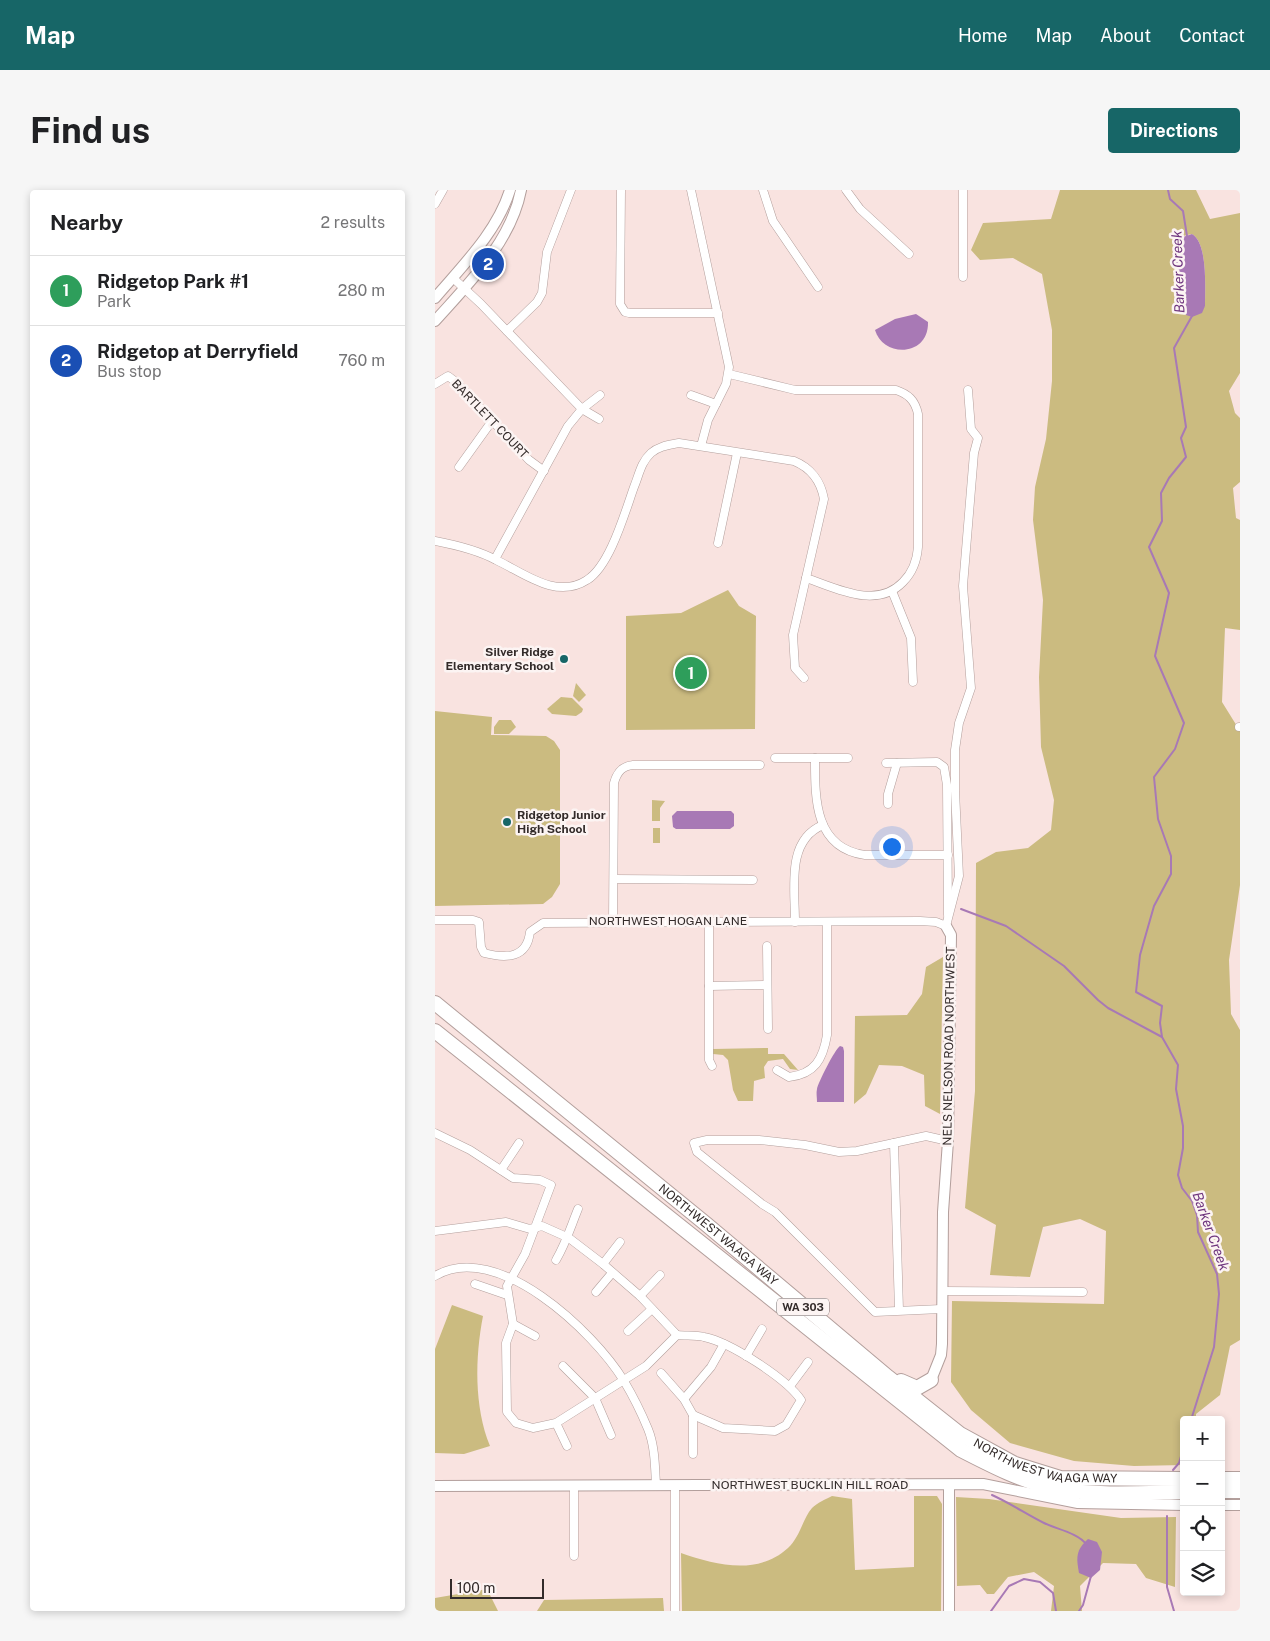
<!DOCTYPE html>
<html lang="en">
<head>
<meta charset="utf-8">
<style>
  :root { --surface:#fff; --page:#f6f6f6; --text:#202124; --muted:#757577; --line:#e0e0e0; --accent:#176667 }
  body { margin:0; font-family:"Public Sans",sans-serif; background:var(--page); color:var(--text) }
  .controls { position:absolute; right:15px; bottom:15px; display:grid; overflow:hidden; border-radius:5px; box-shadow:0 2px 8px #0003 }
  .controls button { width:45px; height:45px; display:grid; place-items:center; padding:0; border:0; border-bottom:1px solid var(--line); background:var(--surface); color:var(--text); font:25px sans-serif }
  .scale { position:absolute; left:15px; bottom:12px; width:94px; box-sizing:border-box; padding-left:5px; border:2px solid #332b2a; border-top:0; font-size:14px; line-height:18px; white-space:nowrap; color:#332b2a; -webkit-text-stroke:4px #fcf4f3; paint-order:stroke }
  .you { position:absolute; left:456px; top:656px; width:18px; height:18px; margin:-12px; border:4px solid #fff; border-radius:50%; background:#1a73e8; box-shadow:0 0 0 8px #1a73e833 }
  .badge { display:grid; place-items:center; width:32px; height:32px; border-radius:50%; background:var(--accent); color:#fff; font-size:16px; font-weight:700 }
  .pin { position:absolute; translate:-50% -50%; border:2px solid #fff; box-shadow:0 1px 5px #0006 }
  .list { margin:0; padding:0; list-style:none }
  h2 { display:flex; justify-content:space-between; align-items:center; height:65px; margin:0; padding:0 20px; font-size:21px }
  h2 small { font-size:16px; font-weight:400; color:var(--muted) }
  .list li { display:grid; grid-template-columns:32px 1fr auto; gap:15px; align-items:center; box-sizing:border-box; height:70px; padding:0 20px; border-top:1px solid var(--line) }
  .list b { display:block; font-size:19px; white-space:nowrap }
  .list p { margin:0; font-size:16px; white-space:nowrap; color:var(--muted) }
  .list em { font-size:16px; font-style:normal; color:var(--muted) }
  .icon { flex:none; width:28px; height:28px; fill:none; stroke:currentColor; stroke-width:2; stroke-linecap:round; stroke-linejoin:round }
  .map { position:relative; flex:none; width:805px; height:1421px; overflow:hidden; border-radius:5px }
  header { display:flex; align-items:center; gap:30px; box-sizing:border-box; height:70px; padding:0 25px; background:var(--accent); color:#fff }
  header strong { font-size:24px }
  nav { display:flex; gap:28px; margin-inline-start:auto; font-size:18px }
  .intro { display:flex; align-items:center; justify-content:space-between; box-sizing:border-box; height:120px; padding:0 30px }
  h1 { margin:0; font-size:35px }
  .button { padding:12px 22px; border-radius:5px; background:var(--accent); color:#fff; font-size:18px; font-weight:700 }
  main { display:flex; gap:30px; padding:0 30px }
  aside { flex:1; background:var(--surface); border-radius:5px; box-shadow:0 2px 8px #0003 }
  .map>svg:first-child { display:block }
  .green { fill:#cbbb80; fill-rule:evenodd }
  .water { fill:#a879b5 }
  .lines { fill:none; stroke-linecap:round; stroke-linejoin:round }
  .stream { stroke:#a879b5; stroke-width:2 }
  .street-casing { stroke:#b39f9c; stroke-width:9 }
  .secondary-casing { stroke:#b39f9c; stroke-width:12 }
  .highway-casing { stroke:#b39f9c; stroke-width:16 }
  .street { stroke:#fff; stroke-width:8 }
  .secondary { stroke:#fff; stroke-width:10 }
  .highway { stroke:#fff; stroke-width:14 }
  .poi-dot { fill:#176667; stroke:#fcf4f3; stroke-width:2 }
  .labels { text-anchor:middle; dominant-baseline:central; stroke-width:5; stroke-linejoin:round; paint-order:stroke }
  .shield { fill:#fcf4f3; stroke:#6f6766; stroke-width:1 }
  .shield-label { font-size:11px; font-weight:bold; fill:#332b2a }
  .street-label { font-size:12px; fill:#332b2a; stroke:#fcf4f3 }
  .poi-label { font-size:12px; font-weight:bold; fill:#332b2a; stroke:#fcf4f3; text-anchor:end }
  .water-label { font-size:14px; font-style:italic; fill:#6f357e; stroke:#fcf4f3 }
</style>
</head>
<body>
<header>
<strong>Map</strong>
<nav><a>Home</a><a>Map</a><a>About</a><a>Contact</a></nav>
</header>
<div class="intro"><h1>Find us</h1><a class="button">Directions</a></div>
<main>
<aside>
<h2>Nearby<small>2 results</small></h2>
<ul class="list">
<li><span class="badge" style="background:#2e9e5b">1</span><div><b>Ridgetop Park #1</b><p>Park</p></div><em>280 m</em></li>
<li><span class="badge" style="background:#1a4fb4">2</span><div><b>Ridgetop at Derryfield</b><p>Bus stop</p></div><em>760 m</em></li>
</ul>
</aside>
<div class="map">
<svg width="805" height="1421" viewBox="0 0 805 1421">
  <rect width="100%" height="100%" fill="#f9e3e0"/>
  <g class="green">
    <path d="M625,0H761L775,29L805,23V183L794,201L800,223L805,228V292L798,298L801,328L805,330V440L790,438L787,512L805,541V695L794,770L796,824L805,840V1150L795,1156L785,1205L761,1224V1230H749V1275L699,1276L639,1271L575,1253L536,1220L516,1192L517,1111L669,1114L671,1041L645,1029L608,1037L595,1087L555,1085L561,1035L530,1018L540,901L541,673L561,662L593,658L616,640L619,610L606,557L604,487L608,410L598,330L600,297L611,249L617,191V140L607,84L578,68L545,70L536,60L548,33L616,29ZM757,44C773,53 770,99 770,116L751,125L746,108L739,57L748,46Z"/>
    <path d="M293,400L304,416L321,426L320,539L191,540V426L246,423Z"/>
    <path d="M141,493L151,505L144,512L138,506Z"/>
    <path d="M126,507L137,508L148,519L147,522L141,526L117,524L112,519Z"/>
    <path d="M0,521L57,527L56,545L111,546L119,551L125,560V694L117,707L108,714L0,716Z"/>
    <path d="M64,530H76L81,537L74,544H59V537Z"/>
    <path d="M217,610L230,611L225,618V631H217Z"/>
    <rect x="218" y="638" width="7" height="15"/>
    <path d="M508,767L505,924L490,916L489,885L467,876L444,875L431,904L419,914L420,826L472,825L487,804L491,777Z"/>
    <path d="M333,858V864H349L363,880L355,879L348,869L333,871L329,877L330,888L319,891L318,911H303L298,900L293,870L288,865L278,864V859Z"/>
    <path d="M17,1115L48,1126C40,1167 39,1217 55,1256L29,1264L0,1263V1159Z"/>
    <path d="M397,1306L417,1309L420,1380L479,1377V1306H502L507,1314L506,1421H247L246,1363C281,1375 322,1386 353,1358C365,1347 368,1328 377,1318C382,1313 391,1309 397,1306Z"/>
    <path d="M521,1307L554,1309L686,1328L741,1327L740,1397L711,1388L701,1374L668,1373L645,1396L647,1421H616L619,1396L599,1382L573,1387L559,1404H552L545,1395L522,1396Z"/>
    <path d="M52,1399L63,1421H0V1408Z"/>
    <path d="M228,1408L229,1421H102L109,1410Z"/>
  </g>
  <g class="water">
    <path d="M757,44C773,53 770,99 770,116L767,123L757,127L751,125C746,105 735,68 742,49Z"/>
    <path d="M481,124L493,132C494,167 448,168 440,140L460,129Z"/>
    <path d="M242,621H296L299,624V636L295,639H241L238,637L237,626Z"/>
    <path d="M405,856L408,857L409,861V912H382C382,907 381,903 382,899C383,893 400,859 405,856Z"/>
    <path d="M653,1349L662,1352L667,1362L665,1380L656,1388L644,1383C641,1367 641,1360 653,1349Z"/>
  </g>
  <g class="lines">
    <g class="stream">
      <path d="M733,0L735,9L748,21L752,46"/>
      <path d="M526,719L571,736L629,776L663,810L673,818L727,847"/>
      <path d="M756,1230L779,1157L784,1104L782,1084L763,1042L762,1025L757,1011L747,998L743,985L748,958V936L741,899L743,875L727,847L725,833L727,816L701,802L705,765L719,716L736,684V666L723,629L719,587L740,559L749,533L720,466L734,403L714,357L727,331L726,303L734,288L751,267L746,248L751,237L739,158L757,126"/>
      <path d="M738,1280L744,1273L749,1256"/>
      <path d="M557,1305C575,1313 591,1324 609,1333C621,1339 643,1343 651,1354"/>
      <path d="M732,1326V1397L739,1421"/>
      <path d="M556,1421L574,1396L589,1389L605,1392L618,1403L621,1421"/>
      <path d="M644,1421L648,1415L656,1386"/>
    </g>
    <g class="street-casing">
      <g id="street">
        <path d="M186,0L185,114L190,122L194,123H283"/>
        <path d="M256,0L294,177L291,194L273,230L266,256"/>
        <path d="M328,0L338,31L383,97"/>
        <path d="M411,0L425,19L474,64"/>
        <path d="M0,14L8,0"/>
        <path d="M528,87V0"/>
        <path d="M18,88L46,114L147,219L164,229"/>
        <path d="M72,141L102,112L107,103L112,62L136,0"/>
        <path d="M294,184L360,200H461C473,204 480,210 483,224V357C482,371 478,382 468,392C441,420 401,398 371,388"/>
        <path d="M0,194L13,186L21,192L94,270L109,281"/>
        <path d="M256,205L281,214"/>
        <path d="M24,277L57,231"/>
        <path d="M0,351C21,355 42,360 61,370C89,383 121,410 152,390C175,376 190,322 199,297C204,285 206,272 216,263C224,256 234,255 244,253L359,271C376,278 386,292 389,309L358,445L360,478L369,488"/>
        <path d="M283,353L302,263"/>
        <path d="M60,369L133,236L147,219L165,205"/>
        <path d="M457,401L476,448L478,492"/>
        <path d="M804,537H805"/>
        <path d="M340,568H413"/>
        <path d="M380,568C380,608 379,658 430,665H513"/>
        <path d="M451,573L502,572L509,577L512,595L513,725"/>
        <path d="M453,614V604L462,573"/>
        <path d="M179,689L318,690"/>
        <path d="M0,730H38L44,732L46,757L49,763C72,769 92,768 95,742L108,733L485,731L501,732L511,736L524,686L520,601V560L524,533L536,498L528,396L539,263L543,248L536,239L533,200"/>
        <path d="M274,731V870L277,876"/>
        <path d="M178,732L179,593C182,582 187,576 198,575H325"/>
        <path d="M360,732C360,698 351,650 388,635"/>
        <path d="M332,756L333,839"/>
        <path d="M274,796L332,795"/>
        <path d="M342,880L354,887C380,884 388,869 392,845V732"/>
        <path d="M0,943L35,960L78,988L105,990L116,995L90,1064L72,1096L78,1134L71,1153L72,1222L81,1233L98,1238L121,1233L211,1176L242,1145"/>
        <path d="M459,953L464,1120"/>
        <path d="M66,980L84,953"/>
        <path d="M0,1041L71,1032L95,1039L107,1036L134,1048L168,1074L205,1106L242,1145"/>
        <path d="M121,1070C131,1053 136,1036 143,1019"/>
        <path d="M168,1074L185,1052"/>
        <path d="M0,1086C62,1049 159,1142 189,1191C198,1206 206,1222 213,1239C220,1256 220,1277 221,1295"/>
        <path d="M40,1094L72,1105"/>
        <path d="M507,1101L648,1102"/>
        <path d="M161,1102L177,1083"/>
        <path d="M205,1106L225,1085"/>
        <path d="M506,1119L440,1122L340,1022L327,1014L262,962L259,953L272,950H324L370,955L404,962L422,961L491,946L513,951"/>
        <path d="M78,1134L100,1146"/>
        <path d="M193,1141L217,1119"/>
        <path d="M311,1166L327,1139"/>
        <path d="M128,1176L160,1208L176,1245"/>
        <path d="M226,1183L249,1209L258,1225L288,1238L340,1241L351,1235L366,1210C352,1189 295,1152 269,1147C261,1145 251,1146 242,1145"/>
        <path d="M355,1196L373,1172"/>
        <path d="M249,1209L276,1177L289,1154"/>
        <path d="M121,1233L132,1256"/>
        <path d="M258,1264V1225"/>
        <path d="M240,1295V1421"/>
        <path d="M139,1296V1366"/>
      </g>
    </g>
    <g class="secondary-casing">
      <g id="secondary">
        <path d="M0,108C28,75 62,42 75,0"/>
        <path d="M0,131C34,93 76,52 86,0"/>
        <path d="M496,1190L506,1165L507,1154L508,1022L513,951L516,745L511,736"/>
        <path d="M514,1295V1421"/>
        <path d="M0,1296L548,1294L643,1313L749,1315"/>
        <path d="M786,1315H805"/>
      </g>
    </g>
    <g class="highway-casing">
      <g id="highway">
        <path id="s1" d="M0,813L271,1034L453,1187L525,1244L580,1274L625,1288L749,1289"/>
        <path d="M0,841L526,1260C557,1276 588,1292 622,1299C664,1306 707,1303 749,1302"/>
        <path d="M466,1191L482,1198L496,1190"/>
        <path d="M786,1289H805"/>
        <path d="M786,1301H805"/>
      </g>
    </g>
    <use href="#street" class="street"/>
    <use href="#secondary" class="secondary"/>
    <use href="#highway" class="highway"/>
  </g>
  <g class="poi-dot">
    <circle cx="129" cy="469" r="5"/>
    <circle cx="72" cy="632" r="5"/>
  </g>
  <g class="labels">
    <rect class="shield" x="342" y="1108.5" width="52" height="17" rx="4"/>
    <g class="shield-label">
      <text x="368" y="1117">WA 303</text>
    </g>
    <g class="street-label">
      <text transform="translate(55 229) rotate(46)">BARTLETT COURT</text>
      <text x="233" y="731">NORTHWEST HOGAN LANE</text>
      <text transform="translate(514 856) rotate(-89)">NELS NELSON ROAD NORTHWEST</text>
      <text stroke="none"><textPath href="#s1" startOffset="366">NORTHWEST WAAGA WAY</textPath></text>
      <text stroke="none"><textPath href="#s1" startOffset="771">NORTHWEST WAAGA WAY</textPath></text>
      <text x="375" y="1295">NORTHWEST BUCKLIN HILL ROAD</text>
    </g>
    <g class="poi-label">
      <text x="119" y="462">Silver Ridge<tspan x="119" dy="14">Elementary School</tspan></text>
      <text x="82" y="625" text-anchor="start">Ridgetop Junior<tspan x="82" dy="14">High School</tspan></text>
    </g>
    <g class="water-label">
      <text transform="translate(743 82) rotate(-92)">Barker Creek</text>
      <text transform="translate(776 1041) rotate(70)">Barker Creek</text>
    </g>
  </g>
</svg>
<div class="controls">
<button>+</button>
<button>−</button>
<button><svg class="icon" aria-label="locate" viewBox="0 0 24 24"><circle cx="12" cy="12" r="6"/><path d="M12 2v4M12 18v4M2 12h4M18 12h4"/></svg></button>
<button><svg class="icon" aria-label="layers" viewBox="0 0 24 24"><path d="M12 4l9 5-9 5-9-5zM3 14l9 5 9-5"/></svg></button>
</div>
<div class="scale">100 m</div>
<div class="you"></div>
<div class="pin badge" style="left:256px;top:483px;background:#2e9e5b">1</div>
<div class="pin badge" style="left:53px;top:74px;background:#1a4fb4">2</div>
</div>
</main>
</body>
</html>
